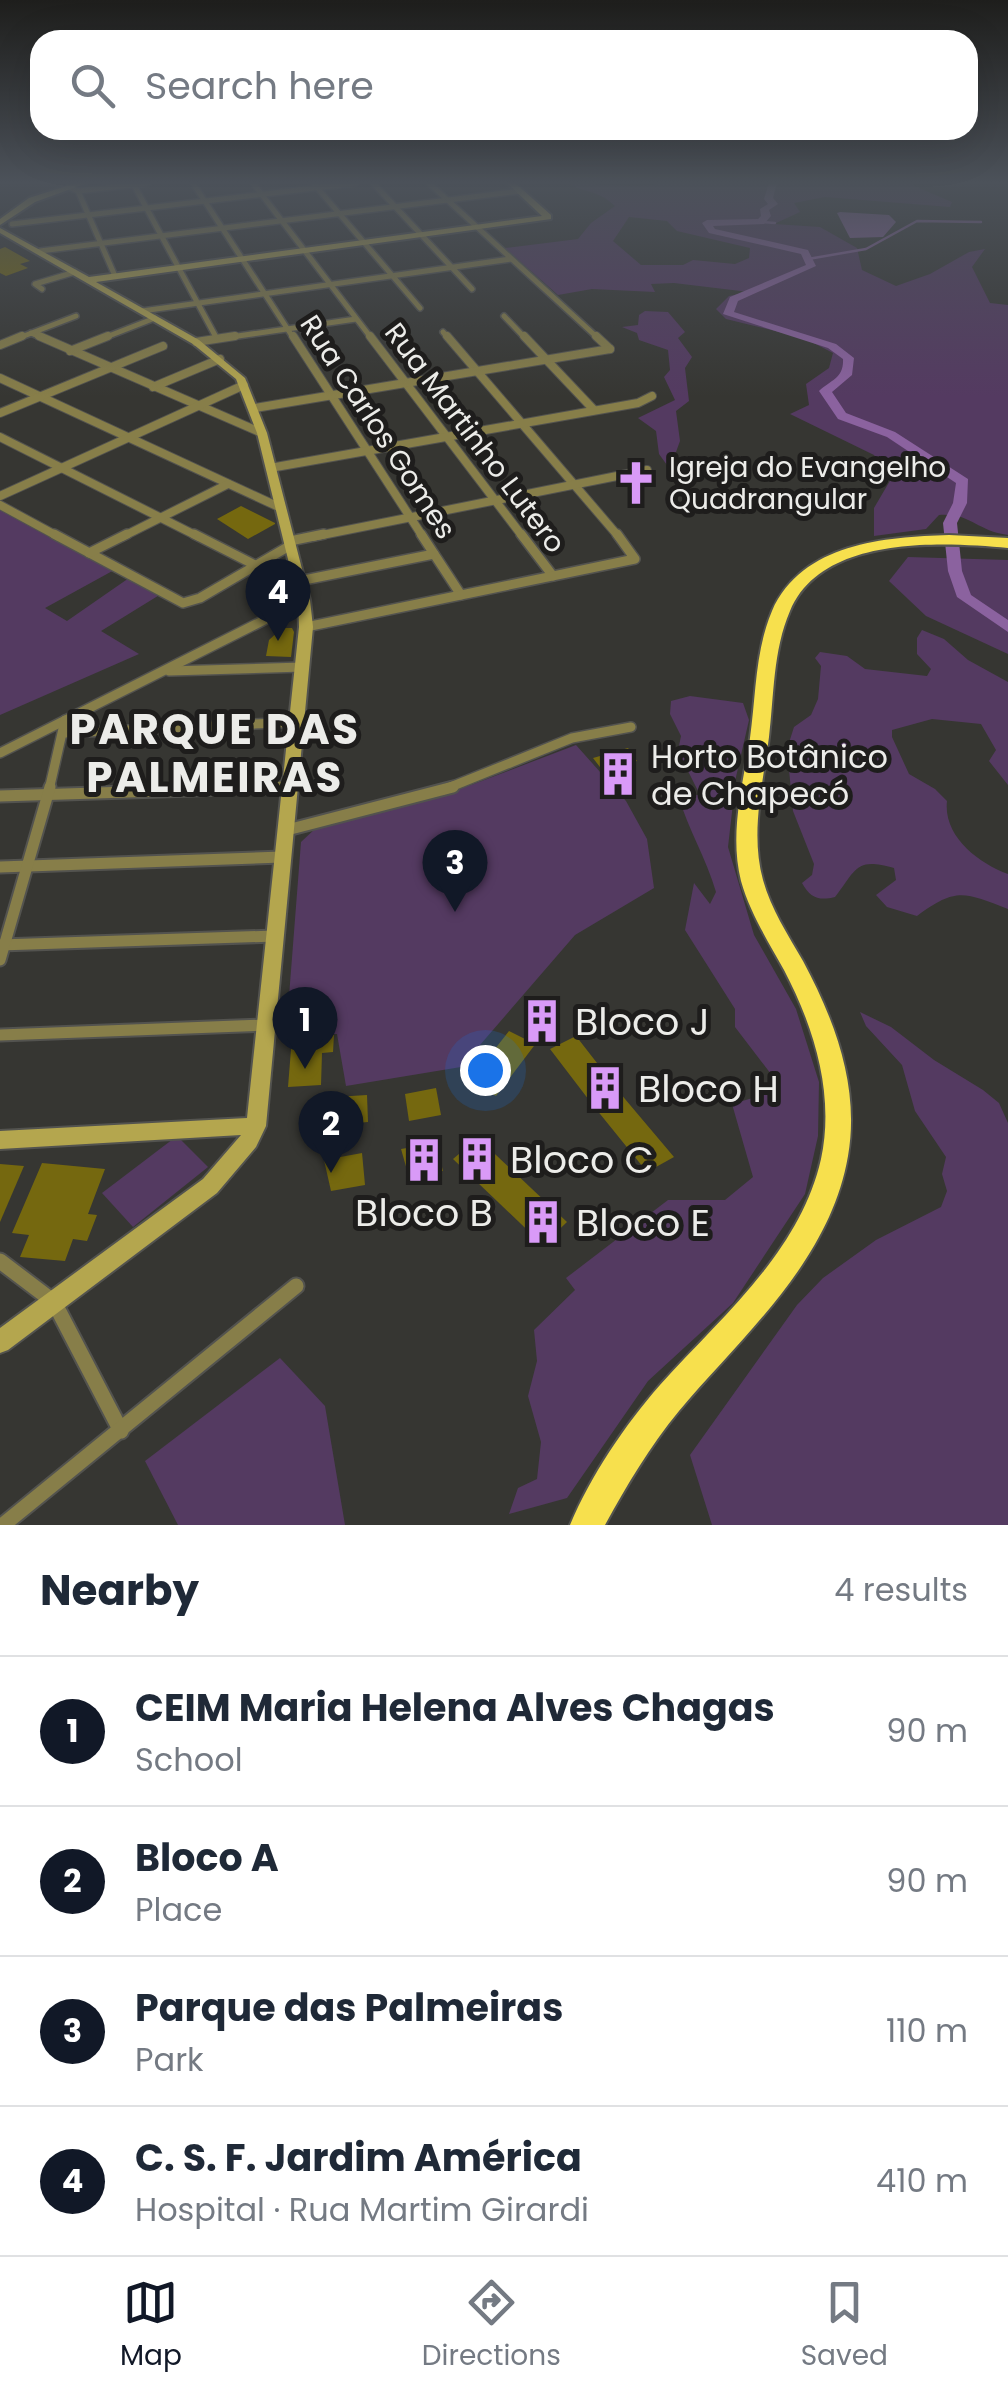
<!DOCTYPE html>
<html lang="en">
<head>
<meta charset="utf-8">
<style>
  :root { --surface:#fff; --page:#f2f2f3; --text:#1f2937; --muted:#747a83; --line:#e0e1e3; --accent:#111827 }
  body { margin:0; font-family:Poppins,sans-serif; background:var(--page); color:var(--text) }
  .you { position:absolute; left:485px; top:1070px; width:35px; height:35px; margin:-25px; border:8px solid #fff; border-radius:50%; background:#1a73e8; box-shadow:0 0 0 15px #1a73e833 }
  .badge { display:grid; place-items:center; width:65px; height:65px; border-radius:50%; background:var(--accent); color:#fff; font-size:32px; font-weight:700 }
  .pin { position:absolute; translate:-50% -82px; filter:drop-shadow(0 2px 5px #0008) }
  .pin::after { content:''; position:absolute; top:52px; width:35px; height:30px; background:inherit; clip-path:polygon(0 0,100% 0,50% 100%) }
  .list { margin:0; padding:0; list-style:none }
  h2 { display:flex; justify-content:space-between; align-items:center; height:130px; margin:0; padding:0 40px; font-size:42px }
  h2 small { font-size:32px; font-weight:400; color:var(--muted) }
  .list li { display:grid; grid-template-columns:65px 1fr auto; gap:30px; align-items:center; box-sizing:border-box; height:150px; padding:0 40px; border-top:2px solid var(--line) }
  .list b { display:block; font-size:38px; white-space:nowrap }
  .list p { margin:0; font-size:32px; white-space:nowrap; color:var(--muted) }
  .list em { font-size:32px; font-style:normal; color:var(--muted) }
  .icon { flex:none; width:55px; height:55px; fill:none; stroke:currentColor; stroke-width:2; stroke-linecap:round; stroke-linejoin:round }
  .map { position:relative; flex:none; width:1008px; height:1525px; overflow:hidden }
  .search { position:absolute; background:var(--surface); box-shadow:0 10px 40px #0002; left:30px; right:30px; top:30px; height:110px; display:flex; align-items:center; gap:25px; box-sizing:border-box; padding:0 35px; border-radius:30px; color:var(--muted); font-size:38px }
  .sheet { height:730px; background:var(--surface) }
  nav { display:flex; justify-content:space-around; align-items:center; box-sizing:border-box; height:140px; border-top:2px solid var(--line); background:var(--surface); font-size:28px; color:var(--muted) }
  nav a { display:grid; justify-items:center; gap:5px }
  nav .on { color:var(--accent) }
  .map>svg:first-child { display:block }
  .green { fill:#543a61; fill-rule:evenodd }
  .water { fill:#8b629f }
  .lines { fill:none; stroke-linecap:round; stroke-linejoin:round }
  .stream { stroke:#8b629f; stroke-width:2.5 }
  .river { fill:#8b629f; fill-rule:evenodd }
  .building { fill:#75680f }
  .street-far4-casing { stroke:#53534f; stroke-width:8 }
  .street-far3-casing { stroke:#53534f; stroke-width:10 }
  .street-far2-casing { stroke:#53534f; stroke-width:12 }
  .street-far1-casing { stroke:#53534f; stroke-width:15 }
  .street-casing { stroke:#53534f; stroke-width:19 }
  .secondary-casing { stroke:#53534f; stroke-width:4 }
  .highway-casing { stroke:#53534f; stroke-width:4 }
  .street-far4 { stroke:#877e49; stroke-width:5 }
  .street-far3 { stroke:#877e49; stroke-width:8 }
  .street-far2 { stroke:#877e49; stroke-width:9 }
  .street-far1 { stroke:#877e49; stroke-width:11 }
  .street { stroke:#877e49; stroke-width:15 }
  .secondary { fill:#b4a64e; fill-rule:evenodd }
  .highway { fill:#f7e04d; fill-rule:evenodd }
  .labels { text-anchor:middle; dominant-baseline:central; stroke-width:10; stroke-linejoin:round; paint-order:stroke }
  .far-street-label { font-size:28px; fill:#ecece9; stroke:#1e1d1c }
  .far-poi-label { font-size:28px; fill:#ecece9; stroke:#1e1d1c; text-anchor:start }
  .poi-label { font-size:32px; fill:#ecece9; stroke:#1e1d1c; text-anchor:start }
  .near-poi-label { font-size:38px; fill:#ecece9; stroke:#1e1d1c; text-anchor:start }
  .district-label { font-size:42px; font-weight:bold; letter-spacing:2.5px; fill:#ecece9; stroke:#1e1d1c }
</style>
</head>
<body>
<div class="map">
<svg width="1008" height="1525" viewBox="0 0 1008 1525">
  <rect width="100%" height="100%" fill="#363632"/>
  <g class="green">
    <path d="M569,183C597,183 635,190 660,183H915L912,185L952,202L950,207L825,197L794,203L800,212L774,224L820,227L857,248L862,270L896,286L930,274L969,252L985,249L972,267L990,303L1008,305V535C976,531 972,513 939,515L926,529L874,536V508L891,479L874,455L790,414L809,405L806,384L829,368L833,353L804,338L726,319L716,309L729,296L749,292L674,283L651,284L655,292L592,289L558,295L505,248L578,239L591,223L615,206C596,188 581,193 569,183ZM629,217L667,221L677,231L750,248L749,258L735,264L693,260L683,265H641L613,241Z"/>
    <path d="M645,311L668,312L685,332L678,338L692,357L685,368L689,401L676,411L680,441L672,463L667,465L659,454L656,431L638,418L675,400L664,377L670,370L668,350L639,340L637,333L622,327L638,325L639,315Z"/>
    <path d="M0,507L116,569L45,608L67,621L129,578L161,594L101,631L139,654L0,715Z"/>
    <path d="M908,557L1008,560V654L926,616L889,581Z"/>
    <path d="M922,630L944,639L968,660L1008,682V785L989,761L996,750L981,724L932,719L892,730V737L909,774L935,789L947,801C943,836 978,863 1008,874V909C964,892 956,887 917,916L887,907L876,895L896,880L894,868C855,857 857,869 835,897C819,901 810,898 802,883L812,875L814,864L793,811L787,749L794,727L811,715L818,699L821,666L815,658L820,652L847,656L865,669L927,676L931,669L917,654V638Z"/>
    <path d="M690,696L743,703L749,720L736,777L728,847L754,935L796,1009L819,1082L818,1136L805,1194L733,1303L648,1381L567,1498L509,1514L518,1488L537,1479L541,1442L528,1396L537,1361L534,1330L575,1290L566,1278L668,1200H725L753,1177L732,1104L756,1097L774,1078L735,1027V1009L685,930L694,883L710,904L716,892C706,858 688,829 678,795H700L678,751L681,736L670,714L671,701Z"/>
    <path d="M576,745L626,801L647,839L654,888L575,935L461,1067L346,1086L337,1034L286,1035L301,842L317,827L471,785Z"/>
    <path d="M860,1012L891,1027L934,1060L983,1090L999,1103L1008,1123V1525H712L690,1455L797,1305L823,1278L876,1240L941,1207L947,1191L942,1174L946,1157L915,1111L902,1065L866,1026Z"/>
    <path d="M177,1136L208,1167L133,1227L102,1193Z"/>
    <path d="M280,1358L325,1406L345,1525H178L145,1461Z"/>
  </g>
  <path class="water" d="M840,212L889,215L896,222L883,237L850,238L837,213Z"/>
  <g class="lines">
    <g class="stream">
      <path d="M761,222L775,223"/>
      <path d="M808,259L866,249L917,221L981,222"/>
    </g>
    <path class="river" d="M769,183H777L773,198L778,204L769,210L771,216L764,224L713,226L715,229L808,250L816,266L738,301L734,312L836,344L854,358L852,375L832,392L846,413L895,432L968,479L967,503L957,523L962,571L971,595L1008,620V632L957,597L948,571L943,523L953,503L956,483L887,437L838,419L819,391C831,380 844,378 843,359L828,348L723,314L730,297L806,265L801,254L709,233L702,223L707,220L758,219L761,216L760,209L768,204L764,199Z"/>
  </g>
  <g class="building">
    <path d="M5,247L30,261L20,264L28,268L6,276L0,273V249Z"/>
    <path d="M241,506L275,523V524L248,539L217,519Z"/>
    <path d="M282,628H292L294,632L291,657L266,656L269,640Z"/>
    <path d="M628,748L637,761L623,765L636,782L616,788L593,758Z"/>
    <path d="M528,1008L558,1010L556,1035L543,1034L496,1096L469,1082L509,1031L525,1039Z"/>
    <path d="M334,1035L333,1052L322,1053L321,1085L288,1087L292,1037Z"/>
    <path d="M576,1036L625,1099L674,1157L647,1172L592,1104L550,1049Z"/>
    <path d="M436,1088L441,1115L409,1121L405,1094Z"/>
    <path d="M367,1095L368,1122L335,1125V1097Z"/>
    <path d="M478,1138L567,1222L543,1245L453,1159Z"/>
    <path d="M436,1143L443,1171L409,1177L401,1149Z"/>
    <path d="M362,1153L365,1185L331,1191L324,1160Z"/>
    <path d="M42,1163L105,1169L88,1214L97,1215L87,1241L73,1239L65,1261L20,1257L29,1235L12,1233Z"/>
    <path d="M0,1164L24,1166L0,1222Z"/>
  </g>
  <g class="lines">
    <g class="street-far4-casing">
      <g id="street-far4">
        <path d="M133,183L217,339"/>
        <path d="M193,183L294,339"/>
        <path d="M253,183L372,339"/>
        <path d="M373,183L472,289"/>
        <path d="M429,183L599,339"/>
        <path d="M314,184L420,308"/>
        <path d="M68,187L78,191L115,276"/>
        <path d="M78,191L148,183"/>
        <path d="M12,224L356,183"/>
        <path d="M40,251L520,191"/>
        <path d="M42,289L35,284L75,272"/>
        <path d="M142,311L511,259"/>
        <path d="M504,316L526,339"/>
        <path d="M443,332L449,339"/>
        <path d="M31,333L45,339"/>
        <path d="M16,339L76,316"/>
        <path d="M101,339L155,318"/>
        <path d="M217,339L356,319"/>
      </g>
    </g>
    <g class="street-far3-casing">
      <g id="street-far3">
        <path d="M39,336L262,433"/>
        <path d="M293,336L423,537"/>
        <path d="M370,336L523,537"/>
        <path d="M447,336L619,537"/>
        <path d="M524,336L594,410"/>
        <path d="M596,336L610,349"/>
        <path d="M196,342L235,336"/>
        <path d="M0,345L22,336"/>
        <path d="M70,351L108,336"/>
        <path d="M0,378L281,508"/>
        <path d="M153,387L220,359"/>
        <path d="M255,408L610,349"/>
        <path d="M0,413L163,346"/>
        <path d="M0,437L199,537"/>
        <path d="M270,468L638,403L652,396"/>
        <path d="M0,496L244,385"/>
        <path d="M0,505L59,537"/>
        <path d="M122,537L228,484"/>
        <path d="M312,537L647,470"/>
      </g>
    </g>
    <g class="street-far2-casing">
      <g id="street-far2">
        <path d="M54,534L183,603L200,598L291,545"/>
        <path d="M194,534L255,565"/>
        <path d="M421,534L461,595"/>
        <path d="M521,534L553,576"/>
        <path d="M290,541L324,534"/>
        <path d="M89,553L127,534"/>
        <path d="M299,581L434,554"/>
        <path d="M306,627L635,559L617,534"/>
        <path d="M169,671L303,667"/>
        <path d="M65,733L298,722"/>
        <path d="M0,753L304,600"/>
        <path d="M49,790L65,720"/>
        <path d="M209,790L291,787"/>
        <path d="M443,790L572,738L631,727"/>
      </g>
    </g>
    <g class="street-far1-casing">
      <g id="street-far1">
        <path d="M0,796L290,787"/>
        <path d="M287,830L453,787"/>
        <path d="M0,867L282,857"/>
        <path d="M0,945L275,936"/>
        <path d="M0,960L50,787"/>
        <path d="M0,1035L266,1025"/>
      </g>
    </g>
    <g class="street-casing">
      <g id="street">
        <path d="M0,1261L54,1302L121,1431"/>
        <path d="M3,1525L296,1286"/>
      </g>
    </g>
    <g class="secondary-casing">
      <g id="secondary">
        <path d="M76,183H87L35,202L0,225V219L29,198Z"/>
        <path d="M507,183H515L551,215V219L96,282L199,340L245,378L267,433L310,600L313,627L266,1126L256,1147L217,1193L8,1350L0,1353V1328L203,1179L241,1135L0,1149V1131L247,1118L299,627L298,600L257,433L236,379L193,344L0,233V228L89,277L542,216Z"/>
      </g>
    </g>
    <g class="highway-casing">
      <path id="highway" d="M949,535L1008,538V548C941,542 822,535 790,611C773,650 774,696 769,737C763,784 750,833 763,880C771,909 788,935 803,961C835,1021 860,1087 848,1156C830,1261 744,1334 679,1411C650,1446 627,1485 605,1525H570C591,1475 625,1425 660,1385C721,1317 800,1252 821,1159C835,1094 814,1027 784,970C768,941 750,913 741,881C729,833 743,785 750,738C756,696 755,651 772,611C802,543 885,537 949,535Z"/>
    </g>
    <use href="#street-far4" class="street-far4"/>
    <use href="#street-far3" class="street-far3"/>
    <use href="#street-far2" class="street-far2"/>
    <use href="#street-far1" class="street-far1"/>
    <use href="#street" class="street"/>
    <use href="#secondary" class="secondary"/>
    <use href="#highway" class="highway"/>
  </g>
  <linearGradient id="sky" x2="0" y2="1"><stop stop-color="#1e1e1c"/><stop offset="0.46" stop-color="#4c525a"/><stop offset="1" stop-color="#4c525a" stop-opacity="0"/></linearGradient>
  <rect width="1008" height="397" fill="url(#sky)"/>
  <defs>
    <g id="church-bare" transform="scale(3.45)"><path d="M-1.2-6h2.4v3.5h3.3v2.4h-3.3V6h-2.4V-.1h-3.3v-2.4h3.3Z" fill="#d99af7" stroke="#1e1d1c" stroke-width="2.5" paint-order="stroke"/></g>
    <g id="building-bare" transform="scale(3.45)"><path d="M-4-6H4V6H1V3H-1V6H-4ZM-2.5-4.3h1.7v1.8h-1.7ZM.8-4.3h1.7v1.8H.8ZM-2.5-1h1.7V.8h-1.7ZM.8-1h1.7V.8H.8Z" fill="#d99af7" stroke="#1e1d1c" stroke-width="2.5" paint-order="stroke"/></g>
  </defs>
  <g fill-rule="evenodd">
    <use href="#church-bare" x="636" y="483"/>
    <use href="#building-bare" x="618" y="774"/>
    <use href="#building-bare" x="542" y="1021"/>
    <use href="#building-bare" x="605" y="1088"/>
    <use href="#building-bare" x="477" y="1159"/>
    <use href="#building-bare" x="424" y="1160"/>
    <use href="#building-bare" x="543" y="1222"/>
  </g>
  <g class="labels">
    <g class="far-street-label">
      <text transform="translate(378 427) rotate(57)">Rua Carlos Gomes</text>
      <text transform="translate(475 438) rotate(53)">Rua Martinho Lutero</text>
    </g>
    <g class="far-poi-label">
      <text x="669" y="467">Igreja do Evangelho<tspan x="669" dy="32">Quadrangular</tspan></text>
    </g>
    <g class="poi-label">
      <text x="651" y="756">Horto Botânico<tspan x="651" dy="37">de Chapecó</tspan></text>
    </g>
    <g class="near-poi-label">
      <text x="575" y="1021">Bloco J</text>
      <text x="638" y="1088">Bloco H</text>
      <text x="510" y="1159">Bloco C</text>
      <text x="424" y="1212" text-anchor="middle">Bloco B</text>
      <text x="576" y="1222">Bloco E</text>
    </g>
    <g class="district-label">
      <text x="215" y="729">PARQUE DAS<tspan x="215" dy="48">PALMEIRAS</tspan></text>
    </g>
  </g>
</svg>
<div class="you"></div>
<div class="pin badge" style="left:305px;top:1069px">1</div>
<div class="pin badge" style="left:331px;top:1173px">2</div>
<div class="pin badge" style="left:455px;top:912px">3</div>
<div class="pin badge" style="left:278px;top:641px">4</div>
<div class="search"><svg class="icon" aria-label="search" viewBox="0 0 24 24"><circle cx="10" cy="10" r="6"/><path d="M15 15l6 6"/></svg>Search here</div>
</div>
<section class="sheet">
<h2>Nearby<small>4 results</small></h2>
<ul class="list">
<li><span class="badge">1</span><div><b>CEIM Maria Helena Alves Chagas</b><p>School</p></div><em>90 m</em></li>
<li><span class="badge">2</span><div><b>Bloco A</b><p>Place</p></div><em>90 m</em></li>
<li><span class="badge">3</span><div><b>Parque das Palmeiras</b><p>Park</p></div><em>110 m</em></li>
<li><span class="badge">4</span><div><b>C. S. F. Jardim América</b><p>Hospital · Rua Martim Girardi</p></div><em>410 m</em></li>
</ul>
</section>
<nav>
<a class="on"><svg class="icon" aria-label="map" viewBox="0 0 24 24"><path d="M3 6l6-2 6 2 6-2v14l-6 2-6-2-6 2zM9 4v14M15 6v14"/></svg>Map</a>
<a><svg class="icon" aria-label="directions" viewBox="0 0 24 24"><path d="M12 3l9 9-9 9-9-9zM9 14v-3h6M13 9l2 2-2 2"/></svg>Directions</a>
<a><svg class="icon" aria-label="saved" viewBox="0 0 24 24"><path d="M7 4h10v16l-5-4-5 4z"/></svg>Saved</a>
</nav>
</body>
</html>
